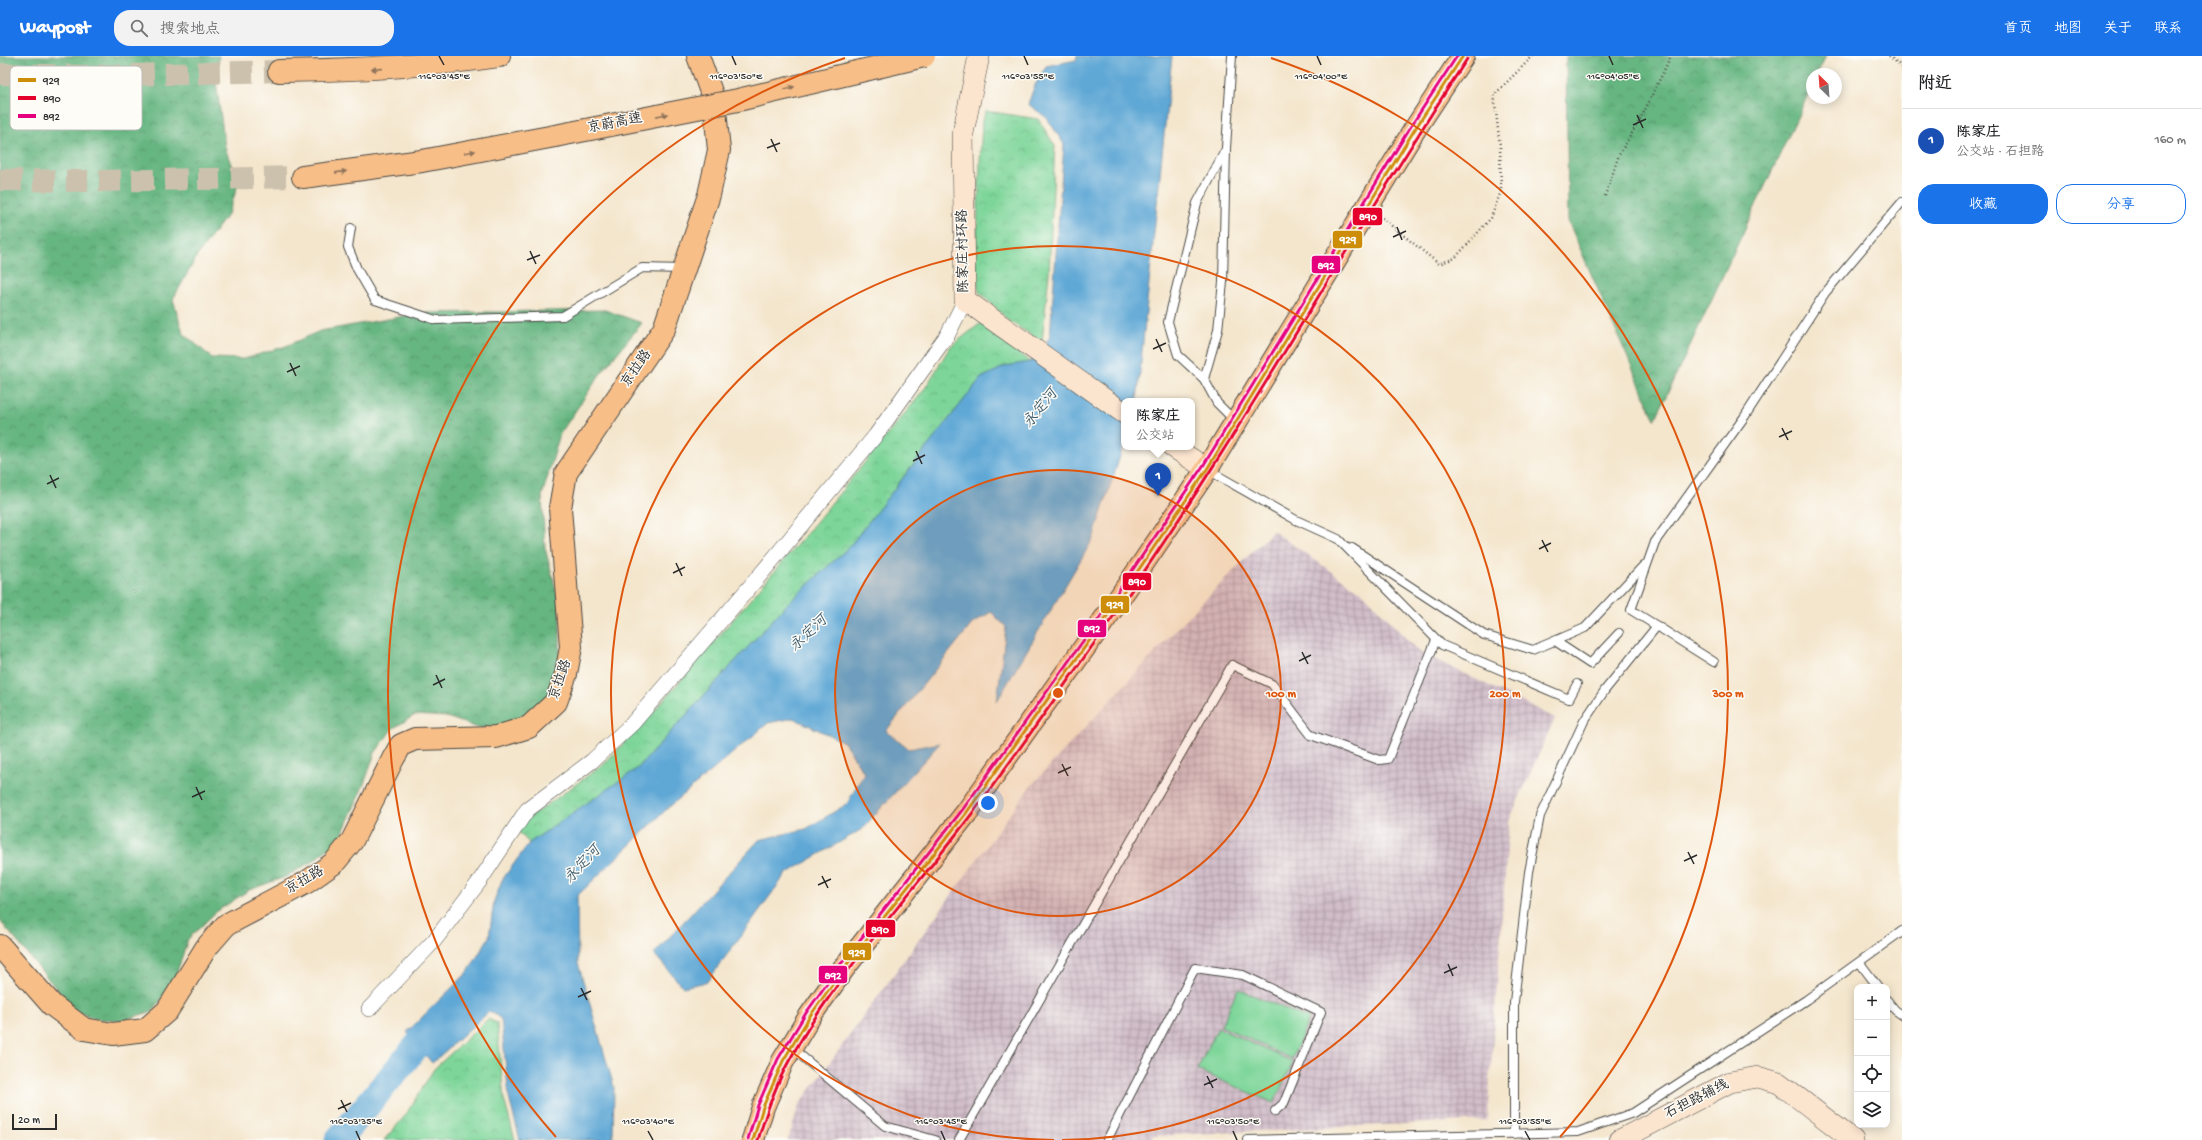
<!DOCTYPE html>
<html lang="zh">
<head>
<meta charset="utf-8">
<style>
  :root { --surface:#fff; --page:#f2f2f2; --text:#202124; --muted:#757577; --line:#e0e0e0; --accent:#1a73e8 }
  body { margin:0; font-family:"Gochi Hand","LXGW WenKai TC",sans-serif; background:var(--page); color:var(--text) }
  .controls { position:absolute; right:12px; bottom:12px; display:grid; overflow:hidden; border-radius:8px; box-shadow:0 2px 10px #0003 }
  .controls button { width:36px; height:36px; display:grid; place-items:center; padding:0; border:0; border-bottom:1px solid var(--line); background:var(--surface); color:var(--text); font:20px sans-serif }
  .compass { position:absolute; left:1806px; top:12px; width:36px; height:36px; border-radius:50%; background:var(--surface); box-shadow:0 2px 10px #0003; rotate:335deg }
  .scale { position:absolute; left:12px; bottom:10px; width:45px; box-sizing:border-box; padding-left:4px; border:2px solid #2b2b2b; border-top:0; font-size:11px; line-height:14px; white-space:nowrap; color:#2b2b2b; -webkit-text-stroke:3px #fdfcf7; paint-order:stroke }
  .you { position:absolute; left:988px; top:747px; width:14px; height:14px; margin:-10px; border:3px solid #fff; border-radius:50%; background:#1a73e8; box-shadow:0 0 0 6px #1a73e833 }
  .badge { display:grid; place-items:center; width:26px; height:26px; border-radius:50%; background:var(--accent); color:#fff; font-size:13px; font-weight:700 }
  .pin { position:absolute; translate:-50% -33px; filter:drop-shadow(0 1px 2px #0008) }
  .pin::after { content:''; position:absolute; top:21px; width:14px; height:12px; background:inherit; clip-path:polygon(0 0,100% 0,50% 100%) }
  .popup { position:absolute; left:1121px; top:342px; width:74px; height:52px; box-sizing:border-box; display:grid; place-content:center; border-radius:8px; background:var(--surface); filter:drop-shadow(0 1px 3px #0005); font-size:13px; white-space:nowrap; color:var(--muted) }
  .popup b { font-size:15px; color:var(--text) }
  .popup::after { content:''; position:absolute; left:50%; top:100%; margin-left:-8px; border:8px solid transparent; border-top-color:var(--surface) }
  .list { margin:0; padding:0; list-style:none }
  h2 { display:flex; justify-content:space-between; align-items:center; height:52px; margin:0; padding:0 16px; font-size:17px }
  h2 small { font-size:13px; font-weight:400; color:var(--muted) }
  .list li { display:grid; grid-template-columns:26px 1fr auto; gap:12px; align-items:center; box-sizing:border-box; height:64px; padding:0 16px; border-top:1px solid var(--line) }
  .list b { display:block; font-size:15px; white-space:nowrap }
  .list p { margin:0; font-size:13px; white-space:nowrap; color:var(--muted) }
  .list em { font-size:13px; font-style:normal; color:var(--muted) }
  .actions { display:flex; gap:8px; padding:12px 16px }
  .actions a { flex:1; padding:9px 0; border:1px solid var(--accent); border-radius:16px; text-align:center; font-size:14px; color:var(--accent) }
  .actions .main { background:var(--accent); color:#fff }
  .icon { flex:none; width:22px; height:22px; fill:none; stroke:currentColor; stroke-width:2; stroke-linecap:round; stroke-linejoin:round }
  .map { position:relative; flex:none; width:1902px; height:1084px; overflow:hidden }
  header { display:flex; align-items:center; gap:24px; box-sizing:border-box; height:56px; padding:0 20px; background:var(--accent); color:#fff }
  header strong { font-size:19px }
  nav { display:flex; gap:22px; margin-inline-start:auto; font-size:14px }
  .search { width:280px; height:36px; background:var(--page); display:flex; align-items:center; gap:10px; box-sizing:border-box; padding:0 14px; border-radius:16px; color:var(--muted); font-size:15px }
  main { display:flex }
  aside { flex:1; background:var(--surface) }
  .map>svg:first-child { display:block }
  .industrial { fill:url(#industrial-grid) }
  .forest { fill:url(#forest-crowns); stroke:#487056 }
  .park { fill:url(#park-crowns); stroke:#548062 }
  .garden { fill:#7dd599; stroke:#548062 }
  .water { fill:#5ea7d5; stroke:#446980 }
  .lines { fill:none; stroke-linecap:round; stroke-linejoin:round }
  .river { stroke:#5ea7d5; stroke-width:27 }
  .highway-tunnel { stroke:#ccc1ad; stroke-width:22; stroke-dasharray:22 11; stroke-linecap:butt }
  .lane-casing { stroke:#494743; stroke-width:10 }
  .street-casing { stroke:#494743; stroke-width:16 }
  .secondary-casing { stroke:#494743; stroke-width:22 }
  .primary-casing { stroke:#494743; stroke-width:24 }
  .highway-casing { stroke:#494743; stroke-width:24 }
  .path { stroke:#494743; stroke-width:2.5; stroke-dasharray:1 3; stroke-linecap:butt }
  .lane { stroke:#fff; stroke-width:8 }
  .street { stroke:#fff; stroke-width:15 }
  .secondary { stroke:#fce5cf; stroke-width:21 }
  .primary { stroke:#f7be88; stroke-width:22 }
  .highway { stroke:#f7be88; stroke-width:22 }
  .highway-bridge-casing { stroke:#494743; stroke-width:24; stroke-linecap:butt }
  .highway-bridge { stroke:#f7be88; stroke-width:22 }
  .bus-1-casing { stroke:#fdfcf7; stroke-width:6 }
  .bus-2-casing { stroke:#fdfcf7; stroke-width:6 }
  .bus-3-casing { stroke:#fdfcf7; stroke-width:6 }
  .bus-1 { stroke:#ce8d09; stroke-width:3 }
  .bus-2 { stroke:#e4002b; stroke-width:3 }
  .bus-3 { stroke:#e5007d; stroke-width:3 }
  .oneway { fill:#91745a }
  .ticks { fill:none; stroke:#2b2b2b; stroke-width:1.5 }
  .ring { fill:none; stroke:#df570e; stroke-width:2 }
  .labels { text-anchor:middle; dominant-baseline:central; stroke-width:3; stroke-linejoin:round; paint-order:stroke }
  .street-label { font-size:14px; fill:#2b2b2b; stroke:#fdfcf7 }
  .water-label { font-size:15px; font-style:italic; fill:#3f5d6f; stroke:#fdfcf7 }
  .key { fill:#fdfcf7; stroke:#bebdba; stroke-width:1 }
  .key-label { font-size:11px; fill:#2b2b2b }
  .ticks-label { font-size:10px; text-anchor:middle; fill:#2b2b2b; stroke:#fdfcf7; stroke-width:3; stroke-linejoin:round; paint-order:stroke }
  .centre { fill:#df570e; stroke:#fdfcf7; stroke-width:2 }
  .ring-label { font-size:12px; text-anchor:middle; font-weight:bold; fill:#df570e; stroke:#fdfcf7; stroke-width:3; stroke-linejoin:round; paint-order:stroke }
  .line-badge { stroke:#fdfcf7; stroke-width:1.5 }
  .badge-label { font-size:11px; text-anchor:middle; font-weight:bold; fill:#fff }
</style>
</head>
<body>
<header>
<strong>Waypost</strong>
<div class="search"><svg class="icon" aria-label="search" viewBox="0 0 24 24"><circle cx="10" cy="10" r="6"/><path d="M15 15l6 6"/></svg>搜索地点</div>
<nav><a>首页</a><a>地图</a><a>关于</a><a>联系</a></nav>
</header>
<main>
<div class="map">
<svg width="1902" height="1084" viewBox="0 0 1902 1084">
  <defs>
    <pattern id="industrial-grid" width="8" height="8" patternUnits="userSpaceOnUse"><rect width="8" height="8" fill="#d1bdc9"/><path d="M0 4h8M4 0v8" fill="none" stroke="#aa9aa3"/></pattern>
    <pattern id="forest-crowns" width="20" height="18" patternUnits="userSpaceOnUse"><rect width="20" height="18" fill="#66b681"/><path d="M2 6a3 3 0 1 1 6 0M12 15a3 3 0 1 1 6 0" fill="none" stroke="#54946a"/></pattern>
    <pattern id="park-crowns" width="20" height="18" patternUnits="userSpaceOnUse"><rect width="20" height="18" fill="#7dd599"/><path d="M2 6a3 3 0 1 1 6 0M12 15a3 3 0 1 1 6 0" fill="none" stroke="#6cb784"/></pattern>
  </defs>
  <rect width="100%" height="100%" fill="#fdfcf7"/>
  <filter id="ink" filterUnits="userSpaceOnUse"><feTurbulence type="fractalNoise" baseFrequency=".025" numOctaves="2"/><feDisplacementMap in="SourceGraphic" scale="8" xChannelSelector="R" yChannelSelector="G"/><feConvolveMatrix kernelMatrix="1 2 1 2 8 2 1 2 1" color-interpolation-filters="sRGB"/></filter>
  <filter id="wash" filterUnits="userSpaceOnUse"><feTurbulence type="fractalNoise" baseFrequency=".012" numOctaves="4" result="noise"/><feDisplacementMap in="SourceGraphic" scale="16" xChannelSelector="R" yChannelSelector="G"/><feGaussianBlur stdDeviation="0.9" result="paint"/><feColorMatrix in="noise" values="0 0 0 0 0 0 0 0 0 0 0 0 0 0 0 0 0 1.4 0 .05"/><feComposite in="paint" operator="in"/></filter>
  <g filter="url(#wash)">
    <rect width="100%" height="100%" fill="#f4e6cd"/>
    <path class="industrial" d="M1273,475L1364,538L1418,595L1555,662L1509,765L1487,1064L1152,1080L1151,1084H788L799,1049L1029,732L1186,563Z"/>
    <g class="forest">
      <path d="M0,0H219L216,25L225,91L238,129L228,158L197,200L173,243L183,277L212,302L244,303L286,290L320,275L422,257L605,254L642,267L601,317L560,378L542,440L545,492L560,549V599L546,645L513,670L478,672L447,661L415,659L392,673L375,697L364,728L340,783L313,805L285,821L249,834L216,856L188,883L174,925L153,955L123,964L95,963L74,954L0,865Z"/>
      <path d="M1566,0H1826L1817,18H1812V30L1655,364L1568,165Z"/>
    </g>
    <g class="park">
      <path d="M986,55L1038,63L1055,90L1049,217L1042,286L1009,265L979,236L975,213L982,65Z"/>
      <path d="M981,267L1030,306L1006,310L981,322L849,491L788,547L638,712L529,787L515,772L604,708L664,644L802,483L924,334L950,291Z"/>
      <path d="M488,963L497,967L504,1043L515,1084H384L405,1060L434,1013Z"/>
    </g>
    <g class="garden">
      <path d="M1238,933L1309,963L1292,1003L1221,970Z"/>
      <path d="M1218,972L1293,1006L1274,1047L1197,1014Z"/>
    </g>
    <path class="water" d="M1077,0H1172L1137,345H1124V388L1093,483L997,645L1006,571L991,556L972,568L886,675L908,693L940,687L862,773L786,818L707,926L683,931L654,898L759,784L806,773L847,748L864,717L844,686L793,662L768,667L668,752L577,840L578,907L614,1031L613,1084H520L509,1042L501,963L490,955L432,1007L407,976L468,916L489,881L494,845L502,824L529,787L638,712L788,547L849,491L981,322L1006,310L1030,306L1050,281L1064,88L1047,62L1028,48L1035,29L1046,10L1076,4Z"/>
    <g class="lines">
      <path class="river" d="M338,1084L442,960"/>
    </g>
  </g>
  <g filter="url(#ink)">
    <g class="lines">
      <g class="highway-tunnel">
        <path d="M0,18L90,20L279,15"/>
        <path d="M0,124L100,125L303,121"/>
      </g>
      <g class="lane-casing">
        <g id="lane">
          <path d="M1232,0L1226,92L1223,226L1218,274L1204,323L1217,347L1235,365"/>
          <path d="M351,172L348,191L357,213L375,244L436,264L563,260L642,212L683,213"/>
          <path d="M1204,323L1178,299L1168,266L1197,147L1226,93"/>
          <path d="M1208,414L1296,464L1338,483L1442,589L1569,643L1577,628"/>
          <path d="M1352,492L1484,579L1533,594L1585,572L1644,509"/>
          <path d="M1657,570L1714,606"/>
          <path d="M1555,585L1590,608L1619,577"/>
          <path d="M1860,907L1878,931"/>
          <path d="M1887,944L1895,954L1902,959"/>
          <path d="M792,992L885,1070L935,1084"/>
          <path d="M1514,1078V946L1529,816L1540,760L1584,665L1605,634L1657,570L1631,554L1655,486L1745,360L1825,237L1902,146"/>
          <path d="M959,1084L1232,609L1272,628L1311,679L1379,704L1388,703L1436,584"/>
          <path d="M1107,1084L1195,912L1243,919L1321,956L1284,1047L1275,1055"/>
          <path d="M1247,1084L1578,1076L1633,1057L1806,944L1902,875"/>
        </g>
      </g>
      <g class="street-casing">
        <path id="street" d="M369,953L434,885L479,826L527,754L592,705L632,668L760,519L876,379L948,278L965,244"/>
      </g>
      <g class="secondary-casing">
        <g id="secondary">
          <path d="M979,0L963,77L965,244L1124,357"/>
          <path d="M1173,391L1207,413"/>
          <path d="M1620,1084L1730,1026L1758,1021L1779,1027L1853,1084"/>
        </g>
      </g>
      <g class="primary-casing">
        <path id="primary" d="M753,1084L763,1051L783,1005L810,960L844,912L967,756L1112,553L1207,413L1415,73L1463,0"/>
      </g>
      <g class="highway-casing">
        <g id="highway">
          <path d="M279,15C353,14 425,11 499,0"/>
          <path d="M303,121L422,105L555,80"/>
          <path d="M0,890L52,949L84,973L113,978L145,974L167,955L206,892L226,869L307,826L334,807L352,785L393,703L401,689L415,683L496,681L529,671L556,646L566,618L571,591L560,452L566,417L664,273L709,139L719,94L714,44L698,0"/>
        </g>
      </g>
      <g class="path">
        <path d="M1889,0L1902,11"/>
        <path d="M1605,140L1619,99L1641,62L1671,0"/>
        <path d="M1382,162L1439,208L1455,202L1491,162L1501,135L1500,90L1494,39L1533,0"/>
      </g>
      <use href="#lane" class="lane"/>
      <use href="#street" class="street"/>
      <use href="#secondary" class="secondary"/>
      <use href="#primary" class="primary"/>
      <use href="#highway" class="highway"/>
      <g class="highway-bridge-casing">
        <path id="highway-bridge" d="M555,80L738,44L924,0"/>
      </g>
      <use href="#highway-bridge" class="highway-bridge"/>
      <g class="bus-1-casing">
        <path id="bus-1" d="M753,1084L763,1051L783,1005L810,960L844,912L967,756L1112,553L1207,413L1415,73L1463,0"/>
      </g>
      <g class="bus-2-casing">
        <path id="bus-2" d="M758,1084C766,1057 775,1030 789,1005C838,916 910,840 971,759C1020,694 1067,625 1115,558C1241,378 1347,186 1467,3"/>
      </g>
      <g class="bus-3-casing">
        <path id="bus-3" d="M748,1083L758,1049L778,1003L806,957L840,909L963,753L1108,550L1203,410L1411,70L1457,0"/>
      </g>
      <use href="#bus-1" class="bus-1"/>
      <use href="#bus-2" class="bus-2"/>
      <use href="#bus-3" class="bus-3"/>
    </g>
    <defs><path id="oneway-solid" d="M-6-.8H1V-3.2L6.5 0L1 3.2V.8H-6Z"/></defs>
    <g class="oneway">
      <use href="#oneway-solid" transform="translate(377 13) rotate(176)"/>
      <use href="#oneway-solid" transform="translate(789 32) rotate(-13)"/>
      <use href="#oneway-solid" transform="translate(662 59) rotate(-11)"/>
      <use href="#oneway-solid" transform="translate(470 96) rotate(-10)"/>
      <use href="#oneway-solid" transform="translate(341 116) rotate(-8)"/>
    </g>
  </g>
  <path class="ticks" d="M439,0L444,9M732,0L736,9M1024,0L1028,9M1317,0L1321,9M1609,0L1613,9M1637,59L1643,72M1633,69L1646,63M771,83L777,96M767,92L780,87M1397,171L1402,184M1393,181L1406,175M530,195L536,208M527,204L540,199M1156,283L1162,296M1153,293L1166,287M290,307L296,320M287,316L300,310M1782,372L1788,384M1779,381L1792,375M916,395L922,408M913,405L925,399M50,419L56,432M47,428L59,422M1542,484L1548,496M1539,493L1551,487M676,507L682,520M673,517L685,511M1302,596L1308,608M1299,605L1311,599M436,619L442,632M433,629L445,623M1062,708L1068,720M1058,717L1071,711M196,731L202,744M192,741L205,735M1688,796L1694,808M1684,805L1697,799M822,820L828,832M818,829L831,823M1448,908L1453,920M1444,917L1457,911M581,932L587,944M578,941L591,935M1207,1020L1213,1032M1204,1029L1217,1023M341,1044L347,1056M338,1053L351,1047M356,1075L360,1084M648,1075L653,1084M941,1075L945,1084M1233,1075L1237,1084M1525,1075L1530,1084"/>
  <circle cx="1058" cy="637" r="223" fill="#df570e" fill-opacity=".12"/>
  <g class="ring">
    <circle cx="1058" cy="637" r="223"/>
    <path d="M1054 1084A447 447 0 1 1 1062 1084"/>
    <path d="M556 1081A670 670 0 0 1 845 2M1271 2A670 670 0 0 1 1560 1081"/>
  </g>
  <g class="labels">
    <g class="street-label">
      <text transform="translate(615 68) rotate(-11)">京蔚高速</text>
      <text transform="translate(964 195) rotate(-91)">陈家庄村环路</text>
      <text transform="translate(637 313) rotate(-55)">京拉路</text>
      <text transform="translate(561 624) rotate(-71)">京拉路</text>
      <text transform="translate(305 825) rotate(-30)">京拉路</text>
      <text transform="translate(1697 1044) rotate(-27)">石担路辅线</text>
    </g>
    <g class="water-label">
      <text transform="translate(1041 353) rotate(-51)">永定河</text>
      <text transform="translate(809 578) rotate(-43)">永定河</text>
      <text transform="translate(583 809) rotate(-47)">永定河</text>
    </g>
  </g>
  <rect x="10" y="10" width="132" height="64" rx="6" class="key"/>
  <rect x="18" y="22" width="18" height="4" fill="#ce8d09"/>
  <rect x="18" y="40" width="18" height="4" fill="#e4002b"/>
  <rect x="18" y="58" width="18" height="4" fill="#e5007d"/>
  <g class="key-label">
    <text x="43" y="28">929</text>
    <text x="43" y="46">890</text>
    <text x="43" y="64">892</text>
  </g>
  <g class="ticks-label">
    <text x="444" y="23">116°03'45"E</text>
    <text x="736" y="23">116°03'50"E</text>
    <text x="1028" y="23">116°03'55"E</text>
    <text x="1321" y="23">116°04'00"E</text>
    <text x="1613" y="23">116°04'05"E</text>
    <text x="356" y="1068">116°03'35"E</text>
    <text x="648" y="1068">116°03'40"E</text>
    <text x="941" y="1068">116°03'45"E</text>
    <text x="1233" y="1068">116°03'50"E</text>
    <text x="1525" y="1068">116°03'55"E</text>
  </g>
  <circle cx="1058" cy="637" r="6" class="centre"/>
  <g class="ring-label">
    <text x="1281" y="641">100 m</text>
    <text x="1505" y="641">200 m</text>
    <text x="1728" y="641">300 m</text>
  </g>
  <g class="line-badge">
    <rect x="1352" y="151" width="31" height="19" rx="4" fill="#e4002b"/>
    <rect x="1332" y="174" width="31" height="19" rx="4" fill="#ce8d09"/>
    <rect x="1311" y="199" width="30" height="19" rx="4" fill="#e5007d"/>
    <rect x="1122" y="516" width="30" height="19" rx="4" fill="#e4002b"/>
    <rect x="1100" y="539" width="30" height="19" rx="4" fill="#ce8d09"/>
    <rect x="1077" y="563" width="30" height="19" rx="4" fill="#e5007d"/>
    <rect x="865" y="863" width="31" height="19" rx="4" fill="#e4002b"/>
    <rect x="842" y="886" width="30" height="19" rx="4" fill="#ce8d09"/>
    <rect x="818" y="909" width="30" height="19" rx="4" fill="#e5007d"/>
  </g>
  <g class="badge-label">
    <text x="1368" y="164">890</text>
    <text x="1348" y="187">929</text>
    <text x="1326" y="213">892</text>
    <text x="1137" y="529">890</text>
    <text x="1115" y="552">929</text>
    <text x="1092" y="576">892</text>
    <text x="880" y="877">890</text>
    <text x="857" y="900">929</text>
    <text x="833" y="923">892</text>
  </g>
</svg>
<div class="controls">
<button>+</button>
<button>−</button>
<button><svg class="icon" aria-label="locate" viewBox="0 0 24 24"><circle cx="12" cy="12" r="6"/><path d="M12 2v4M12 18v4M2 12h4M18 12h4"/></svg></button>
<button><svg class="icon" aria-label="layers" viewBox="0 0 24 24"><path d="M12 4l9 5-9 5-9-5zM3 14l9 5 9-5"/></svg></button>
</div>
<svg class="compass" viewBox="-18 -18 36 36"><path d="M0-13l5 13h-10z" fill="#e53935"/><path d="M0 13l5-13h-10z" fill="#757577"/></svg>
<div class="scale">20 m</div>
<div class="you"></div>
<div class="pin badge" style="left:1158px;top:440px;background:#1a4fb4">1</div>
<div class="popup"><b>陈家庄</b>公交站</div>
</div>
<aside>
<h2>附近<small></small></h2>
<ul class="list">
<li><span class="badge" style="background:#1a4fb4">1</span><div><b>陈家庄</b><p>公交站 · 石担路</p></div><em>160 m</em></li>
</ul>
<div class="actions"><a class="main">收藏</a><a>分享</a></div>
</aside>
</main>
</body>
</html>
